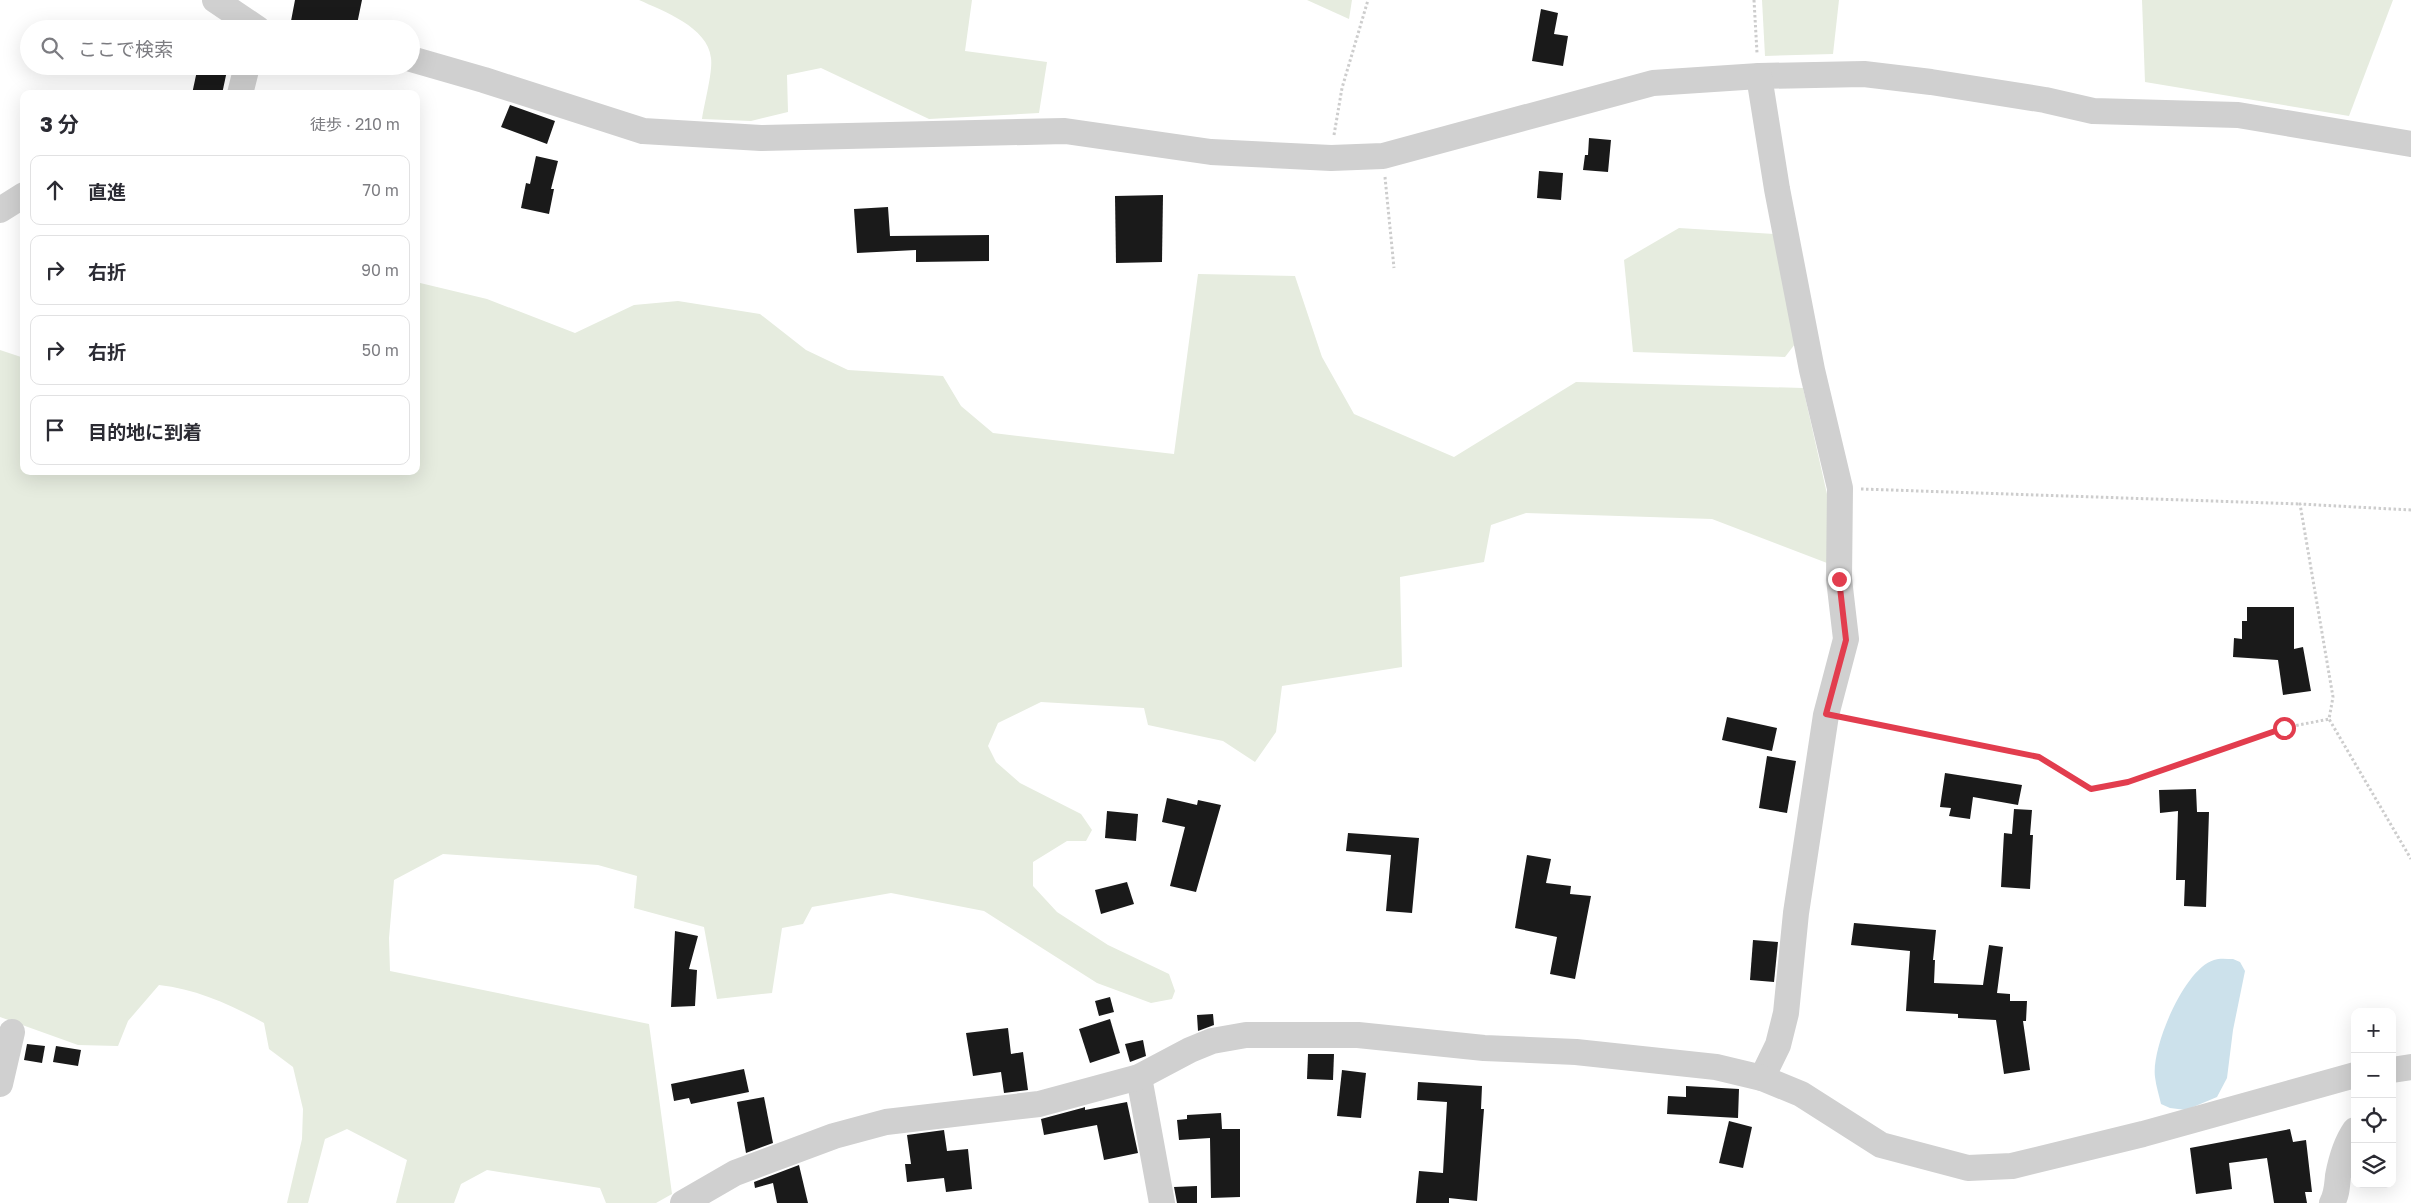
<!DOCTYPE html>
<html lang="ja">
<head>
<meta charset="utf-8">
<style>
  :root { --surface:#fff; --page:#f2f2f3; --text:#2b2b33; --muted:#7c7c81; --line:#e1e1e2 }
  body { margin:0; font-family:"Golos Text","Noto Sans JP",sans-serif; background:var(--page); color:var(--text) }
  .controls { position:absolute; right:15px; bottom:15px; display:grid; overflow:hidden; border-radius:10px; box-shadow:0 5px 20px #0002 }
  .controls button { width:45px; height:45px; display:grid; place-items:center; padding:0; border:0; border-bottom:1px solid var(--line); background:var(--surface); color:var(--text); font:25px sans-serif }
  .stop { position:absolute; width:15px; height:15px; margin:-11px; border:4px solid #e23d4e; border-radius:50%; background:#fff }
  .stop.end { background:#e23d4e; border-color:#fff; box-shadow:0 1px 5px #0008 }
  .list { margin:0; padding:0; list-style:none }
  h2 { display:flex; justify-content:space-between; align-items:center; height:65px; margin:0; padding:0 20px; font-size:21px }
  h2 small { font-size:16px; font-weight:400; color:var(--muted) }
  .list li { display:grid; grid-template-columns:32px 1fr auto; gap:15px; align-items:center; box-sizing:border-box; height:70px; margin:0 10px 10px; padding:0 10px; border:1px solid var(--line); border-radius:10px }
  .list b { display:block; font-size:19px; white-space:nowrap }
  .list em { font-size:16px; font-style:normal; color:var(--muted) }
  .icon { flex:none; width:28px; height:28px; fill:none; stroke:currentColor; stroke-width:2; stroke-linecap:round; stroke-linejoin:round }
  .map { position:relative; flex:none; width:2411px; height:1203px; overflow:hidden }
  .search { position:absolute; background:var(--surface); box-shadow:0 5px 20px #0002; left:20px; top:20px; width:400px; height:55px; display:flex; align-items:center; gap:12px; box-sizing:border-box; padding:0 18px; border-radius:28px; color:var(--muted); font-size:19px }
  .panel { position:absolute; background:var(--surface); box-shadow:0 5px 20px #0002; left:20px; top:90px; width:400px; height:385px; border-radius:10px }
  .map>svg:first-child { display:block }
  .green { fill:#e6ecdf }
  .water { fill:#cce1eb }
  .building { fill:#1a1a1a }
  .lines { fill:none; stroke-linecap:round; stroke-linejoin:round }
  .path { stroke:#cdcdcd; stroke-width:3; stroke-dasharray:2.5 2.5; stroke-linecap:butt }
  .minor { stroke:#d0d0d0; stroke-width:26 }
  .route { stroke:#e23d4e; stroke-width:6 }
</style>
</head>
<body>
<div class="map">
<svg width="2411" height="1203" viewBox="0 0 2411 1203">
  <rect width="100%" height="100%" fill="#fff"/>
  <g class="green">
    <path d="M639,0H972L965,51L1047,62L1039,113L929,119L821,68L787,75L788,112L751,121L702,119C704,104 713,72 711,58C708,27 663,11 639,0Z"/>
    <path d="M1307,0H1352L1349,19Z"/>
    <path d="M1762,0H1839L1833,54L1765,56Z"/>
    <path d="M2142,0H2393L2349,116L2145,82Z"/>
    <path d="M1679,228L1774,234L1795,344L1785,357L1633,352L1624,260Z"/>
    <path d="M1198,274L1295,276L1322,357L1354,414L1454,457L1576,382L1803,388L1839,547L1827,563L1712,519L1526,513L1491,525L1484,562L1400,577L1402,667L1282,686L1276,732L1255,762L1223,741L1148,725L1144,708L1041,702L998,723L988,746L996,762L1020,783L1081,814L1092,830L1086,841H1067L1033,862V886L1057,912L1108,945L1169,974L1175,991L1172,999L1151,1003L1097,983L984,911L891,893L812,907L803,924L782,928L772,993L717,999L704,927L634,908L637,876L598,865L443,854L394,880L389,938L390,971L649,1024L672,1194L656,1203H606L600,1188L487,1170L461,1184L454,1203H396L407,1160L347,1129L325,1139L308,1203H287L302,1139L303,1109L293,1067L269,1049L264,1023C232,1005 196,989 159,985L128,1021L118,1046L78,1045L0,1017V350L24,358V471H416V282L487,299L575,333L634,305L678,301L760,314L806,350L848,370L943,376L961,406L993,433L1174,454Z"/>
  </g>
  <path class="water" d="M2233,959L2240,962L2245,971L2233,1030L2227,1078L2217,1097L2186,1110L2170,1108L2161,1104C2159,1095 2156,1086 2155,1077C2151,1048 2184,969 2214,960C2219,958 2227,959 2233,959Z"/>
  <g class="building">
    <path d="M295,0H362L356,29H339L319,24V28L291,21Z"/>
    <path d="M1541,9L1558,13L1554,34L1568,36L1563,66L1532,61Z"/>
    <path d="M198,66H228L222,94H192Z"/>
    <path d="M510,105L555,121L547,144L501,127Z"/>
    <path d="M1589,138L1611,140L1608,172L1583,170L1585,155H1588Z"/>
    <path d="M536,156L558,161L551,189H554L549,214L521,208L526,183L530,184Z"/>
    <path d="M1539,171L1563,173L1561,200L1537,198Z"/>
    <path d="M1163,195L1162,262L1116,263L1115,196Z"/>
    <path d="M888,207L890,236L989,235V261L916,262V250L857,253L854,209Z"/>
    <path d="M2247,607H2294V649L2303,647L2311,691L2283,695L2278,660L2233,657L2234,638L2242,639V621H2247Z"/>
    <path d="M1727,717L1777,728L1772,751L1722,740Z"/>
    <path d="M1767,756L1796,761L1787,813L1759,808Z"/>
    <path d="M1945,773L2022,785L2018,805L1973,797L1970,819L1949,816L1951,808L1940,807Z"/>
    <path d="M2196,789L2197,812H2209L2206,907L2184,906L2185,880H2176L2178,811L2160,813L2159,790Z"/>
    <path d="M1167,798L1197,805L1198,800L1221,805L1196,892L1170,886L1185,827L1162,822Z"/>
    <path d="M2014,809L2032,810L2030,835H2033L2030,889L2001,887L2004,833L2012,834Z"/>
    <path d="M1107,811L1138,814L1136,841L1105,838Z"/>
    <path d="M1348,833L1419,838L1412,913L1386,911L1391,855L1346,851Z"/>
    <path d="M1527,855L1551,859L1546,883L1571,886L1570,894L1591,896L1575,979L1550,974L1557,937L1515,928Z"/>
    <path d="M1127,882L1134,904L1101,914L1095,890Z"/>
    <path d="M1854,923L1936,930L1933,960H1935L1934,983L1983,985L1989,945L2003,947L1997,993L2010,994V1001H2027L2026,1021H2023L2030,1070L2004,1074L1996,1020L1958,1018V1014L1906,1011L1910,951L1851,945Z"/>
    <path d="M675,931L698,936L689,969L697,970L695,1006L671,1007Z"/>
    <path d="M1753,940L1778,942L1774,982L1750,980Z"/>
    <path d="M1110,997L1114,1012L1099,1016L1095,1001Z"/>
    <path d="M1213,1014L1214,1025L1198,1031L1197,1015Z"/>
    <path d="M1110,1019L1120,1053L1090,1063L1079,1029Z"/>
    <path d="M1008,1028L1011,1054L1023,1052L1028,1090L1004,1093L1001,1072L973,1076L966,1033Z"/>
    <path d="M1143,1040L1146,1056L1130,1062L1125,1044Z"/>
    <path d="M27,1044L45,1046L42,1063L24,1060Z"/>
    <path d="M56,1046L81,1050L78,1066L53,1062Z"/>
    <path d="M1308,1054H1334L1333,1080L1307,1079Z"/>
    <path d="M744,1069L749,1092L691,1104L689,1098L674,1101L671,1084Z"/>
    <path d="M1342,1070L1366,1073L1361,1118L1337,1116Z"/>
    <path d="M1418,1082L1482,1086L1481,1109H1484L1477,1201L1449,1198V1203H1416L1419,1171L1443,1173L1447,1102L1417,1100Z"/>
    <path d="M1686,1086L1739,1089L1738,1118L1667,1114L1668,1096L1686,1097Z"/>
    <path d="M764,1097L773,1143L746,1153L737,1102Z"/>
    <path d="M1127,1102L1138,1153L1104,1160L1097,1125L1044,1135L1041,1119L1082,1108L1085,1107V1110Z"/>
    <path d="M1221,1113L1222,1129H1240V1197L1211,1198L1210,1138L1179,1140L1177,1120L1187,1119V1115Z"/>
    <path d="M1729,1121L1752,1127L1743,1168L1719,1163Z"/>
    <path d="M2290,1129L2293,1142L2306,1140L2312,1192H2305L2307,1203H2274L2267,1158L2229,1163L2232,1189L2196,1194L2190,1148Z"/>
    <path d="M944,1130L947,1151L968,1149L972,1189L946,1192L944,1178L907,1182L905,1164H911L907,1135Z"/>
    <path d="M799,1165L808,1203H777L773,1183L755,1188L754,1182Z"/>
    <path d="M1197,1186V1203H1177L1174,1187Z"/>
  </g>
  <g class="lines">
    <g class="path">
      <path d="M1754,0L1757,53"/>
      <path d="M1334,135L1342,88L1368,0"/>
      <path d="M1385,177L1394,268"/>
      <path d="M1861,489L2300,504"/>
      <path d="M2411,510L2300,504L2333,697L2329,719L2411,859"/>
      <path d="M1849,719L2039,757L2091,789L2127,782L2284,728L2329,719"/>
    </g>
    <g class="minor">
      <path d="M215,0L258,29"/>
      <path d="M411,59L484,80L643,131L761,138L1065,131L1211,152L1331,158L1383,156L1653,83L1759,76L1864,74L1931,82L2045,100L2093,111L2238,115L2411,144"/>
      <path d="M1759,76L1777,189L1812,370L1840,488L1839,579L1846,639L1826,715L1796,913L1786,1013L1778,1045L1762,1078"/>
      <path d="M240,94L247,66"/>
      <path d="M0,210L24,195"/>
      <path d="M2392,1070L2411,1067"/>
      <path d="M1139,1077L1162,1203"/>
      <path d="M0,1084L12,1032"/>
      <path d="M683,1203L735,1173L834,1136L886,1122L1039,1104L1139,1077L1190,1050L1212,1041L1246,1035H1358L1484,1048L1576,1052L1716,1067L1762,1078L1801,1094L1881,1145L1968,1168L2012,1166L2143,1134L2355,1075"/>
      <path d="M2332,1203C2337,1194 2337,1186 2338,1176C2341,1160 2346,1143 2355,1130"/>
    </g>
  </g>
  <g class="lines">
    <path class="route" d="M1839,579L1846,640L1826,714L2039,757L2091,789L2128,782L2284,728"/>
  </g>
</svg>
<div class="controls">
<button>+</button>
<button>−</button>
<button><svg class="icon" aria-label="locate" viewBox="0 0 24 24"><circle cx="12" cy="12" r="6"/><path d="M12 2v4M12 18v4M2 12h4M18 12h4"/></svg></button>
<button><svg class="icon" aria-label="layers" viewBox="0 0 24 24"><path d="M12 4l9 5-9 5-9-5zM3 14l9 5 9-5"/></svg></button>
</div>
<div class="stop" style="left:2284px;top:728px"></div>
<div class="stop end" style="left:1839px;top:579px"></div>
<div class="search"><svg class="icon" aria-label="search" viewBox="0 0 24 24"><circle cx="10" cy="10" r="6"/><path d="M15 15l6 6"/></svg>ここで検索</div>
<section class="panel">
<h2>3 分<small>徒歩 · 210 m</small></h2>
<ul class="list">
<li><svg class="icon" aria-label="ahead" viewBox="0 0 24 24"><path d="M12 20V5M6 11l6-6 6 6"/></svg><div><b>直進</b></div><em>70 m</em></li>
<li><svg class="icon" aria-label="right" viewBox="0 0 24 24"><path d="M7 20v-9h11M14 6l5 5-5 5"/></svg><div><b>右折</b></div><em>90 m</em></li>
<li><svg class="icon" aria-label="right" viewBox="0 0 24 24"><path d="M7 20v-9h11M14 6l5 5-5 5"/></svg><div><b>右折</b></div><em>50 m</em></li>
<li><svg class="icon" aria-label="arrive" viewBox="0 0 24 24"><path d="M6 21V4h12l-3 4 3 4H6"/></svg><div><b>目的地に到着</b></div></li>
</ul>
</section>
</div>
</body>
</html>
